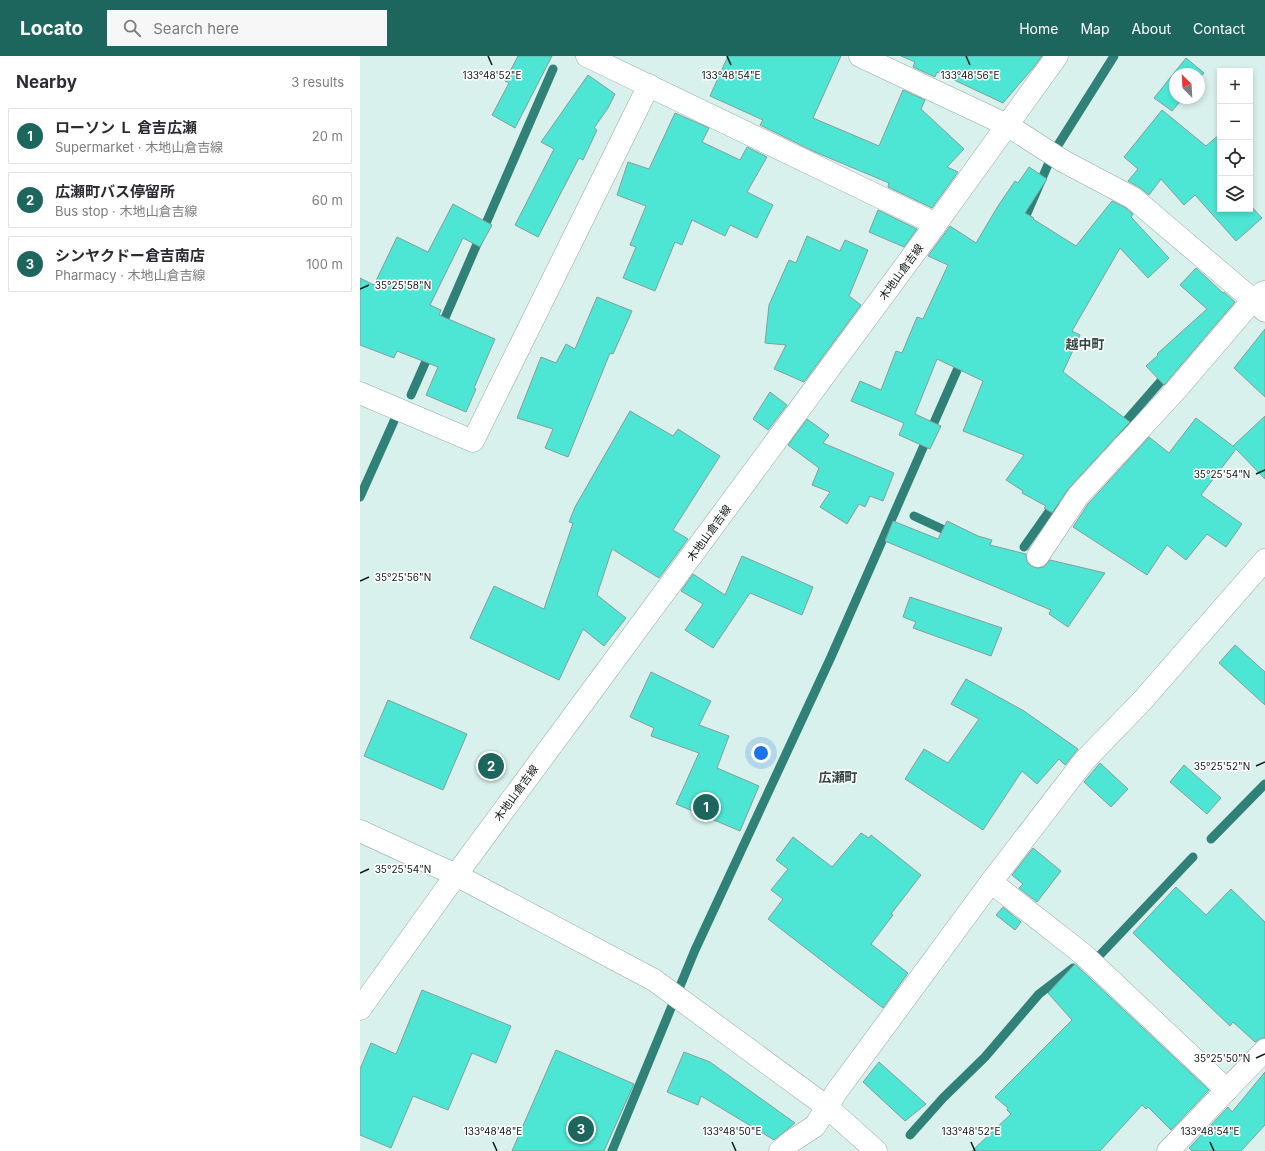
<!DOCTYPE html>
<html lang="en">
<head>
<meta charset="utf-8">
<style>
  :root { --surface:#fff; --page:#f7f7f7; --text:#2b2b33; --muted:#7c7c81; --line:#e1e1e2; --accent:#1c665e }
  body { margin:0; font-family:Inter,"Noto Sans JP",sans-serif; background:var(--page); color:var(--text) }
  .controls { position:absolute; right:12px; top:12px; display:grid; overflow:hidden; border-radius:0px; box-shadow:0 2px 6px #0003 }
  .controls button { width:36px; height:36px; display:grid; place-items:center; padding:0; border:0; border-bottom:1px solid var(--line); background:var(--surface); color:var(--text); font:20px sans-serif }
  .compass { position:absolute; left:809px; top:12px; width:36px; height:36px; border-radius:50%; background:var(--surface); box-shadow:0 2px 6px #0003; rotate:336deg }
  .you { position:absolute; left:401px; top:697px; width:14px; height:14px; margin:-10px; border:3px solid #fff; border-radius:50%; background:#1a73e8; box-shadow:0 0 0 6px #1a73e833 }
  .badge { display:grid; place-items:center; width:26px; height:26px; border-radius:50%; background:var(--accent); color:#fff; font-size:13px; font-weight:700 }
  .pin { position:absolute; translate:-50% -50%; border:2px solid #fff; box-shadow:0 1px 4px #0006 }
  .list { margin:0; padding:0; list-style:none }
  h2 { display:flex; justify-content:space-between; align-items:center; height:52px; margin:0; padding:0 16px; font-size:17px }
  h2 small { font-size:13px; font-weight:400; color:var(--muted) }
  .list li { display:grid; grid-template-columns:26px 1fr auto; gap:12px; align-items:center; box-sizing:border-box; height:56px; margin:0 8px 8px; padding:0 8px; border:1px solid var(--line); border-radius:0px }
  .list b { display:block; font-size:15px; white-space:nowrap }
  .list p { margin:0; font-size:13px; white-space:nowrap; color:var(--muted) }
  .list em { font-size:13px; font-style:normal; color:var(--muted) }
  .icon { flex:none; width:22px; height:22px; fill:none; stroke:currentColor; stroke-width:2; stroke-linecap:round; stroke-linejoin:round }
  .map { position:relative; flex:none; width:905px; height:1095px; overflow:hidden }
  header { display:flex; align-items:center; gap:24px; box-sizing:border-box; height:56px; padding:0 20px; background:var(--accent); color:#fff }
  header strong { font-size:19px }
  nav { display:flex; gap:22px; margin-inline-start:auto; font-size:14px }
  .search { width:280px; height:36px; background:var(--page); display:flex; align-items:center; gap:10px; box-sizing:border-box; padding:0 14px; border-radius:0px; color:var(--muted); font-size:15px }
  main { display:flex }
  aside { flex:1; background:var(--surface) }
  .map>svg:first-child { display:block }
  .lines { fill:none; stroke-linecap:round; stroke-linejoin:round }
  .stream { stroke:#308278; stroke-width:9 }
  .building { fill:#4de6d4; stroke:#879d99 }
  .street-casing { stroke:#92a8a4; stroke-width:23 }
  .secondary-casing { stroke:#92a8a4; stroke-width:23 }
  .street { stroke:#fff; stroke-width:22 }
  .secondary { stroke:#fff; stroke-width:22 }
  .ticks { fill:none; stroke:#0e1715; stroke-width:1.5 }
  .labels { text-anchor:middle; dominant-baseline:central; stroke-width:3; stroke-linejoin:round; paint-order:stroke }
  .street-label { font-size:11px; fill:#0e1715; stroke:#fff }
  .quarter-label { font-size:13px; font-weight:bold; fill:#324642; stroke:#fff }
  .ticks-label { font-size:10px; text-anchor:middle; fill:#0e1715; stroke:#fff; stroke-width:3; stroke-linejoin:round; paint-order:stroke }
</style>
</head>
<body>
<header>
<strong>Locato</strong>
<div class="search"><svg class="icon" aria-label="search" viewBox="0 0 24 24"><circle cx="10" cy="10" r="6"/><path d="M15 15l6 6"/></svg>Search here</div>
<nav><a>Home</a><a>Map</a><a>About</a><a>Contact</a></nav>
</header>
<main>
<aside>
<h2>Nearby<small>3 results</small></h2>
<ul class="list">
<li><span class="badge">1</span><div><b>ローソン Ｌ 倉吉広瀬</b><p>Supermarket · 木地山倉吉線</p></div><em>20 m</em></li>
<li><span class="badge">2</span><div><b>広瀬町バス停留所</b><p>Bus stop · 木地山倉吉線</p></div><em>60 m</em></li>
<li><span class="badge">3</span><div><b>シンヤクドー倉吉南店</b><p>Pharmacy · 木地山倉吉線</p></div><em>100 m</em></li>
</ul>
</aside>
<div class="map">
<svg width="905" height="1095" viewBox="0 0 905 1095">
  <rect width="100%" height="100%" fill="#d9f1ed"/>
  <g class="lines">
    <g class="stream">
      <path d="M662,169L693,97L754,0"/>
      <path d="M81,271L193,13"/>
      <path d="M51,339L70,296"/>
      <path d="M760,372L808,317"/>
      <path d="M0,441L34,365"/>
      <path d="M554,460L593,478"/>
      <path d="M664,491L695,447"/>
      <path d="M851,783L905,728"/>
      <path d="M738,901L833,801"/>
      <path d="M550,1079L583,1042L625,1001L679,938L713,912"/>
      <path d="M252,1095L335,894L471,601L602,303"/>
    </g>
  </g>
  <g class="building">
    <path d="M158,0H192L155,72L132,59L149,27L145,25Z"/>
    <path d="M368,0H481L453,62L519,90L543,34L565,44L561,53L604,93L587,111L598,116L572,152L528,131L529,127L455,96L400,69L403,64L350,40Z"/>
    <path d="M541,0H682L673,12L643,47L577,16L575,21L553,11L555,6Z"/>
    <path d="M826,2L844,17L839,22V18H815V42H823L812,55L794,42Z"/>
    <path d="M228,19L255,38L248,52L234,72L237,74L223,104L219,102L178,181L155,169L194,93L181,86Z"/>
    <path d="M802,54L846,90L860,78V153H890V149L902,162L876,185L835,139L824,149L801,123L789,139L779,131L768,125L778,113L764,101Z"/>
    <path d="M315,57L349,72L342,86L380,104L387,91L407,101L387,136L413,149L397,182L370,169L365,180L332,164L322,189L315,186L295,235L263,222L276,191L270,189L286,150L257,139L268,106L289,113Z"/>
    <path d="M669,111L687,123L665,157L674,162L673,163L716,190L752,145L766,152L773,158L771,161L809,202L788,222L760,192L712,275L720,279L703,316L770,366L709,432L692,457L684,452L686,450L662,437L663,435L646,424L664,399L603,375L623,325L577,303L555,358L581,370L570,393L539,379L544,367L491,345L500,325L521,334L536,295L542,297L557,261L563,263L588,209L568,200L590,170L616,187L638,150L655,125L658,127Z"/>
    <path d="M93,148L132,169L120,191L103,182L70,249L81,254L79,259L135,283L114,332L116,333L106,356L66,339L78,311L37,295L34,302L0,289V222L14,229L37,181L68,196Z"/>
    <path d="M518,154L557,173L544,191L509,176Z"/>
    <path d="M447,180L480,195L485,184L508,194L489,240L501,249L444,326L414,313L426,289L405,287L409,249L429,204L436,207Z"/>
    <path d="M836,212L863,237L864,236L875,246L804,329L786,310L798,299L797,298L847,253L820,229Z"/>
    <path d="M237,241L272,255L253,298L250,297L208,401L185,392L193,373L157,362L181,301L196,307L206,288L215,293Z"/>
    <path d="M905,273V341L874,312Z"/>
    <path d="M410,336L427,349L408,374L393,363Z"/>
    <path d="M270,355L313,380L318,373L360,400L313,474L328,483L299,522L252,493L237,539L266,562L244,590L223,573L199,624L110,582L134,530L184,553L213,467L209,466L215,451Z"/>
    <path d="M905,360V423L876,393L841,439L882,468L866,491L847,478L826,504L807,489L787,519L713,471L728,448L789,381L809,397L836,362L874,391L873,390Z"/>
    <path d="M447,363L469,379L463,387L534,417L523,445L510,440L505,451L499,448L487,468L460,451L470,436L452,429L459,412L428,389Z"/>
    <path d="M533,465L578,483L587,465L618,480L632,484L630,489L666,498L667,506L671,510L677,512L684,511L690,504L745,517L708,571L689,558L691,554L525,485Z"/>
    <path d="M382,500L453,531L442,559L390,537L353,592L325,574L343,548L321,535L333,518L365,539Z"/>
    <path d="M550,541L642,572L631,600L553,572L556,566L543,561Z"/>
    <path d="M875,589L905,616V649L859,607Z"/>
    <path d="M291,616L351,645L339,669L369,680L357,712L399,730L380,775L316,748L339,697L291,680L294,672L270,661Z"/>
    <path d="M606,623L664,655L718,693L705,709L699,703L677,728L662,715L623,774L545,723L564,693L588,707L619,663L591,648Z"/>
    <path d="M28,644L107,678L83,734L4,700Z"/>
    <path d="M740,707L768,733L751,751L724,726Z"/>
    <path d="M824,709L861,742L847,758L810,726Z"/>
    <path d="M501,777L509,782L511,779L561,819L531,858L533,859L511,888L548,917L523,952L408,863L423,843L411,834L428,813L416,804L433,781L472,811Z"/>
    <path d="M673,792L701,815L677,846L659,832L663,828L652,819Z"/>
    <path d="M816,831L846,859L871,833L905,866V982H901L895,986L873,966L870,970L773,877Z"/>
    <path d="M643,851L661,866L655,874L636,859Z"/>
    <path d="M715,908L849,1034L811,1074L788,1051L786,1053L782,1049L740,1095H612L651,1058L647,1054L648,1052L635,1041L712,964L688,937Z"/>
    <path d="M62,934L151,970L136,1007L112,997L88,1054L53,1040L31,1092L0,1079V1013L11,987L36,998Z"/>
    <path d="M196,994L274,1028L244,1095H152Z"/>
    <path d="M324,996L350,1006L435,1067L414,1084L341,1040L338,1049L307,1036Z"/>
    <path d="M519,1006L566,1048L545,1065L503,1026Z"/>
    <path d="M905,1016V1069L881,1095H832L829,1092L868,1051L872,1056Z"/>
  </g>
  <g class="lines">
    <g class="street-casing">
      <g id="street">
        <path d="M227,0L576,168"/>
        <path d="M500,0L647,69L703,105L773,142L893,244L905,255"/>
        <path d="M0,337L113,385L289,29"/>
        <path d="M678,500L718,440L816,334L893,244L904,236"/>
        <path d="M631,826L724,899L867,1034"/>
        <path d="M420,1095L432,1085L455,1070L477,1035L631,826L724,705L782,645L905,504"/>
        <path d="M808,1095L905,994"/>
      </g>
    </g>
    <g class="secondary-casing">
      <g id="secondary">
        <path d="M0,775L96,819L294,924L467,1051L516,1095"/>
        <path d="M0,953L96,819L576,168L697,0"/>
      </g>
    </g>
    <use href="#street" class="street"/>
    <use href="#secondary" class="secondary"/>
  </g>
  <path class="ticks" d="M128,0L132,9M367,0L371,9M606,0L610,9M0,233L9,229M896,418L905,414M0,525L9,521M896,710L905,706M0,817L9,813M896,1002L905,998M133,1086L137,1095M372,1086L376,1095M611,1086L615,1095M850,1086L854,1095"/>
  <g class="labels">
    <g class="street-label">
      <text transform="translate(541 216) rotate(-54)">木地山倉吉線</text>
      <text transform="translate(349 477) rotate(-54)">木地山倉吉線</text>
      <text transform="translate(156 737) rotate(-54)">木地山倉吉線</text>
    </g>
    <g class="quarter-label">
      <text x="725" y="288">越中町</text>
      <text x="478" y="721">広瀬町</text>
    </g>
  </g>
  <g class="ticks-label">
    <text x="132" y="23">133°48'52"E</text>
    <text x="371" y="23">133°48'54"E</text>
    <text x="610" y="23">133°48'56"E</text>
    <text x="43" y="233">35°25'58"N</text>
    <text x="862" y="422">35°25'54"N</text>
    <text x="43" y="525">35°25'56"N</text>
    <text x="862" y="714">35°25'52"N</text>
    <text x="43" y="817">35°25'54"N</text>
    <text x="862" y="1006">35°25'50"N</text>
    <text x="133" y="1079">133°48'48"E</text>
    <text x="372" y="1079">133°48'50"E</text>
    <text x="611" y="1079">133°48'52"E</text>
    <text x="850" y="1079">133°48'54"E</text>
  </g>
</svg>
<div class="controls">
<button>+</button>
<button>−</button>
<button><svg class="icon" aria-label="locate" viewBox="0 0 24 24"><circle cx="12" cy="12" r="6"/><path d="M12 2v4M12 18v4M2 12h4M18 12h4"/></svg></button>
<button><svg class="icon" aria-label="layers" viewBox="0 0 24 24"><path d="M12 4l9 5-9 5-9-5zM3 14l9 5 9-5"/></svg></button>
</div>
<svg class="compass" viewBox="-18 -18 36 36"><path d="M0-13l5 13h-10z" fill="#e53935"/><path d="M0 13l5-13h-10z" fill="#7c7c81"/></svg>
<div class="you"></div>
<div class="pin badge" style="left:346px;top:751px">1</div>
<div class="pin badge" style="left:131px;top:710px">2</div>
<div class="pin badge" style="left:221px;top:1073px">3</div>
</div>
</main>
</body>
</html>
